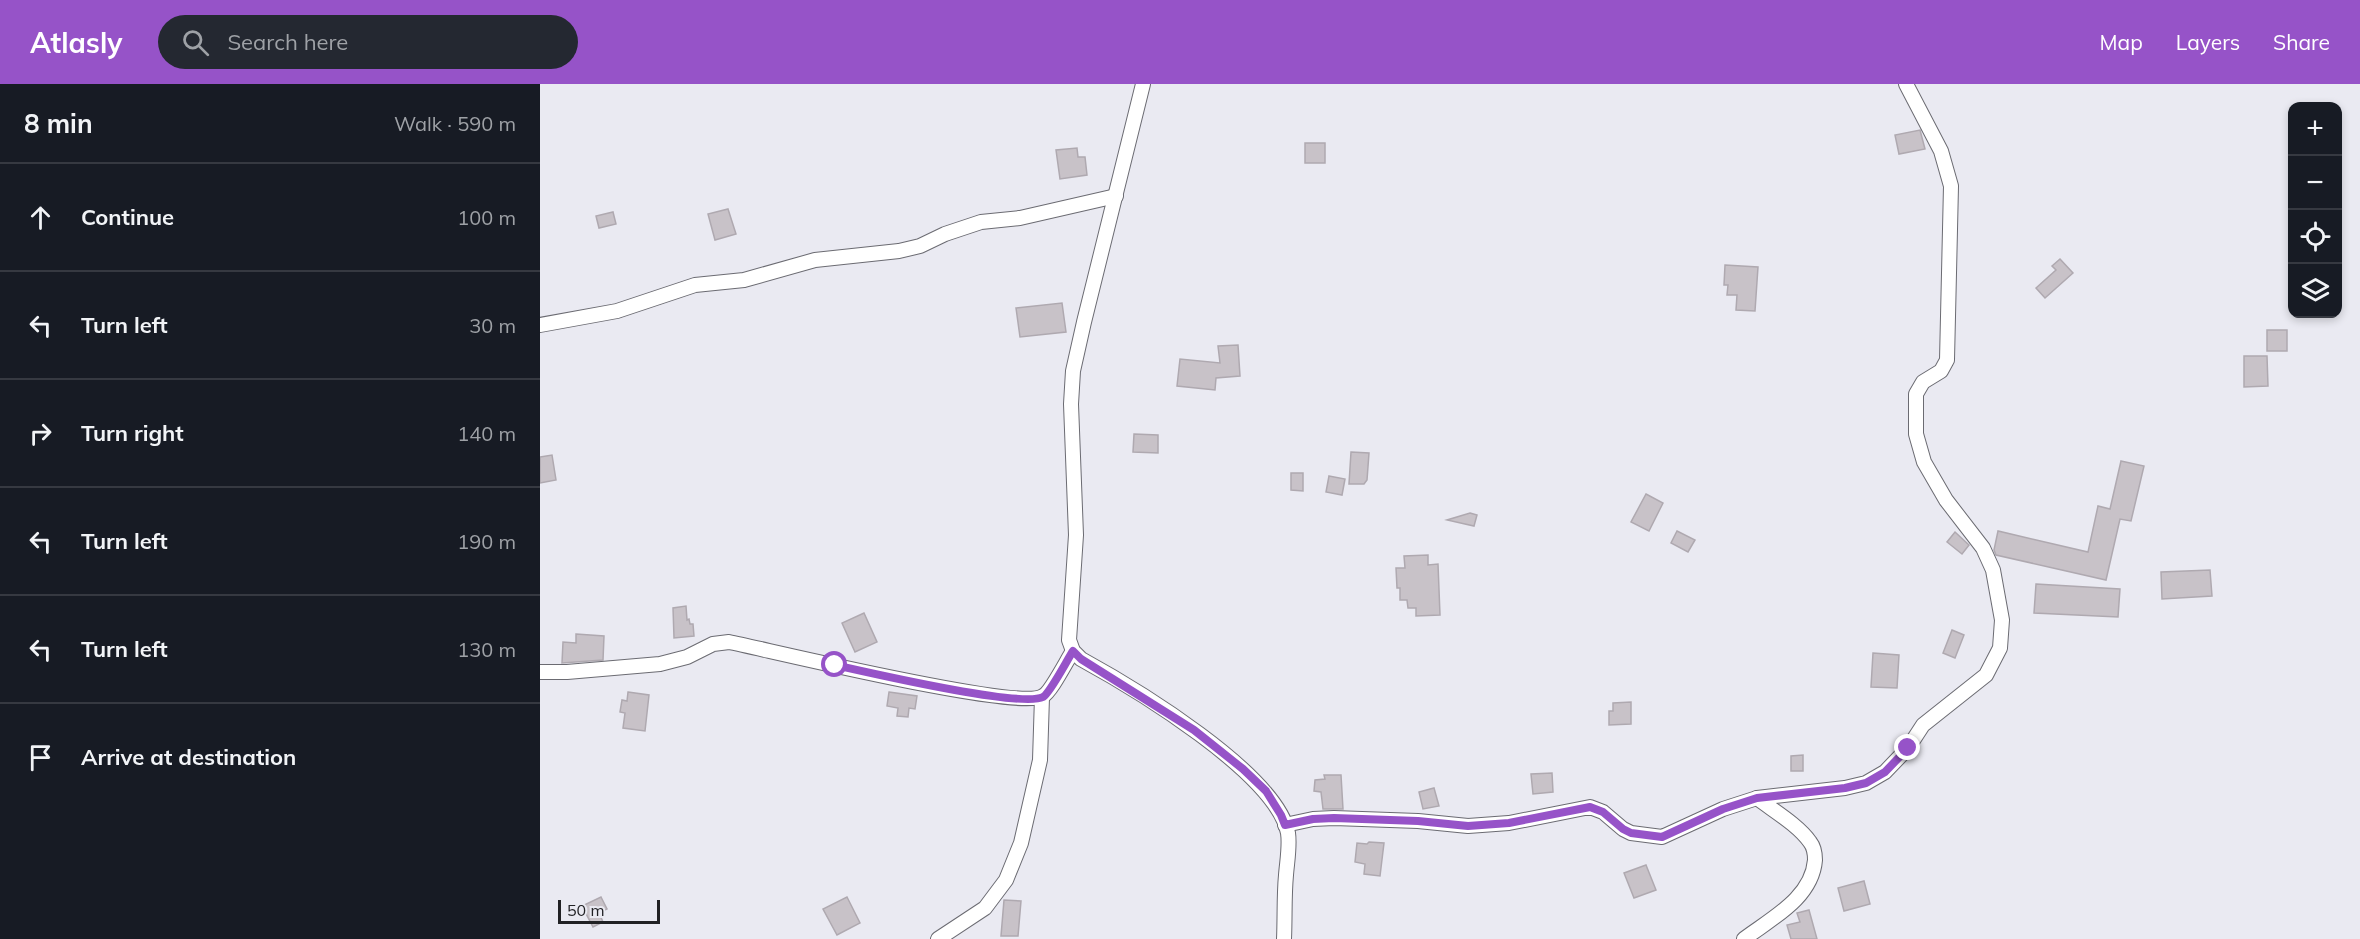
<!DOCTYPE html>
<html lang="en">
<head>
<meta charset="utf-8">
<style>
  :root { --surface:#171b24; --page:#242831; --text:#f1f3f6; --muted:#9ea1a6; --line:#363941; --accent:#9653c8 }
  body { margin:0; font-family:Mulish,sans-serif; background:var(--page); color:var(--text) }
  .controls { position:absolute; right:18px; top:18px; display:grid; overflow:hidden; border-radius:12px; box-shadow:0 3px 9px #0003 }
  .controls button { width:54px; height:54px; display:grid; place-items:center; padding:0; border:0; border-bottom:2px solid var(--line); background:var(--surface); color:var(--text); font:30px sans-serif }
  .scale { position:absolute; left:18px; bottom:15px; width:102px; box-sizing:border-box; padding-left:6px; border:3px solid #212124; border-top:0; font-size:16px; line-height:21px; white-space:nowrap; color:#212124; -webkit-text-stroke:4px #eaeaf2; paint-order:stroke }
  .stop { position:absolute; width:18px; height:18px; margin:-14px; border:4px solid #9653c8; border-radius:50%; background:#fff }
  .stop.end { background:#9653c8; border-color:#fff; box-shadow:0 2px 6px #0008 }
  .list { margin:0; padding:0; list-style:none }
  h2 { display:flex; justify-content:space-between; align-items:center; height:78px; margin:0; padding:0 24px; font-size:26px }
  h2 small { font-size:20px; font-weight:400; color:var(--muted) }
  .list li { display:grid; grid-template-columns:39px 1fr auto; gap:18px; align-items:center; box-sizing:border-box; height:108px; padding:0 24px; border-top:2px solid var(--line) }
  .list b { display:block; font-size:22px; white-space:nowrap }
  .list em { font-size:20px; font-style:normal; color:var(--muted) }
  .icon { flex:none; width:33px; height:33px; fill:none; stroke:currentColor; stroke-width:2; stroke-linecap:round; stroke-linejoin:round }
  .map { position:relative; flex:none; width:1820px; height:855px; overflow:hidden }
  header { display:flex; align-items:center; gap:36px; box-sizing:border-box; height:84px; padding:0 30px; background:var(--accent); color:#fff }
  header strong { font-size:28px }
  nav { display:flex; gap:33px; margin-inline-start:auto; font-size:21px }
  .search { width:420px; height:54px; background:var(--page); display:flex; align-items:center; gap:15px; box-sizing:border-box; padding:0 21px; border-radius:33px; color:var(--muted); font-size:22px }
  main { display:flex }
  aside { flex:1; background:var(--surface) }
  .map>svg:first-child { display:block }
  .building { fill:#c8c2c8; stroke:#afa9b0; stroke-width:1.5 }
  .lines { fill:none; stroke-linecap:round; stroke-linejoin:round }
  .minor-casing { stroke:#6b6b72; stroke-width:16 }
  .minor { stroke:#fff; stroke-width:14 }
  .route { stroke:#9653c8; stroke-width:8 }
</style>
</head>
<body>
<header>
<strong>Atlasly</strong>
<div class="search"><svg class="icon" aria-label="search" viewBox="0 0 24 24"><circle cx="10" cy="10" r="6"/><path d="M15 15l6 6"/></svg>Search here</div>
<nav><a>Map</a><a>Layers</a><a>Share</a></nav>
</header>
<main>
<aside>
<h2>8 min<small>Walk · 590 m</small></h2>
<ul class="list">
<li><svg class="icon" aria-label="ahead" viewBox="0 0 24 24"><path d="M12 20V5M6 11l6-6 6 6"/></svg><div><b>Continue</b></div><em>100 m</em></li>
<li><svg class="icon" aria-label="left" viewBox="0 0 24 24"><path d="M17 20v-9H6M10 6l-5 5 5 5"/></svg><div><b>Turn left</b></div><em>30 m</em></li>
<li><svg class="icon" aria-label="right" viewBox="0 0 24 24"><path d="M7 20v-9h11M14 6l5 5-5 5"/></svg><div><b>Turn right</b></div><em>140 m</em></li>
<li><svg class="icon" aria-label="left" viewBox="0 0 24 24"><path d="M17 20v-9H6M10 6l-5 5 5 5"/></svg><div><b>Turn left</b></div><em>190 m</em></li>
<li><svg class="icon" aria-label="left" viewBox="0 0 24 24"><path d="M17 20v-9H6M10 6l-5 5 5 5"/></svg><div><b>Turn left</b></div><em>130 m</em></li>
<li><svg class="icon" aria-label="arrive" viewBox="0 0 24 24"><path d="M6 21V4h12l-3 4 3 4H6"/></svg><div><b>Arrive at destination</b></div></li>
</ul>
</aside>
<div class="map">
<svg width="1820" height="855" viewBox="0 0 1820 855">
  <rect width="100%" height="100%" fill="#eaeaf2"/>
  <g class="building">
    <path d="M1380,46L1385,65L1359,70L1355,51Z"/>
    <rect x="765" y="59" width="20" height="20"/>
    <path d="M537,64L538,73H545L547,91L520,95L516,66Z"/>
    <path d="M188,125L196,150L175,156L168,130Z"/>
    <path d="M73,128L76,140L59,144L56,132Z"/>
    <path d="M1520,175L1533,189L1505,214L1496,204L1516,186L1512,182Z"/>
    <path d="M1185,181L1218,183L1215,227L1196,226L1197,211H1187L1188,201H1184Z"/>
    <path d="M522,219L526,248L480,253L476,224Z"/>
    <rect x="1727" y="246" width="20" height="21"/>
    <path d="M698,261L700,292L676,294L675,306L637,302L640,275L680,279L678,262Z"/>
    <path d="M1704,272H1727L1728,302L1704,303Z"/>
    <path d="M594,350L618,351V369L593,368Z"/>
    <path d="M811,368L829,369L827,396L824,400H809Z"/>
    <path d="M12,371L16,396L0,399V373Z"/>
    <path d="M1581,377L1604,382L1591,437L1580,435L1566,496L1456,471L1454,466L1458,447L1548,468L1558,422L1570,425Z"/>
    <path d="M751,389H763V407L751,406Z"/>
    <path d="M789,392L805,395L802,411L786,408Z"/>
    <path d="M1106,410L1123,419L1109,447L1091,438Z"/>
    <path d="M930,429L937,431L934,442L907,436Z"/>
    <path d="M1137,447L1155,456L1148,468L1131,459Z"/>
    <path d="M1415,448L1429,461L1422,470L1407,458Z"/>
    <path d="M888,471V481L898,480L900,531L876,532V524H868L867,516H860V504H857L856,484H865L864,472Z"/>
    <path d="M1670,486L1672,512L1622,515L1621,488Z"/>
    <path d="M1496,500L1580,505L1578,533L1494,529Z"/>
    <path d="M146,522L147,536L149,535L150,540H153L154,552L134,554L133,524Z"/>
    <path d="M324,529L337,558L315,568L302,539Z"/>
    <path d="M1412,546L1424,551L1415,574L1403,569Z"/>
    <path d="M36,550L64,552L63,576L22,579L23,558L36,559Z"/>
    <path d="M1333,569L1359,571L1357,604L1331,603Z"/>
    <path d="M88,608L109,611L105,647L83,644L85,629L80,628L82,616L87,617Z"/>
    <path d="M349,608L377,612L375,625L369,624L368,633L357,632L358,624L347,622Z"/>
    <path d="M1091,618V640L1069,641V627H1073V619Z"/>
    <path d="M1263,671V687H1251V672Z"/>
    <path d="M1012,689L1013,708L993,710L991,690Z"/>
    <path d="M784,691H801L803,725H783L781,708L774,707L775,696L785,695Z"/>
    <path d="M894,704L899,722L883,725L879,708Z"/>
    <path d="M829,758L844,759L840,792L824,790L825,780L815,778L817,759L827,760Z"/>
    <path d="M1106,781L1116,806L1094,814L1084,789Z"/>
    <path d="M1324,797L1330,820L1304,827L1298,804Z"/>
    <path d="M61,813L67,825L59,829L63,838L53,843L42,822Z"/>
    <path d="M307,813L320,839L297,851L283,825Z"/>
    <path d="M464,816L481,817L478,852H461Z"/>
    <path d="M1269,826L1277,855H1251L1247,841L1260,838L1257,829Z"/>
  </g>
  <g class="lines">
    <g class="minor-casing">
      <g id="minor">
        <path d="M603,0L544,238L533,287L531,320L536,451L529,556L533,567L541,575C594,604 736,689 748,749C750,762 747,778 746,791C744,812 745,834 744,855"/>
        <path d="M0,241L77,227L155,201L204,196L275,176L359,167L380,162L405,150L441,138L480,134L576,112"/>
        <path d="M0,588H27L120,580L147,573L173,560L189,558C233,567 478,627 503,612C511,608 527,576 533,567"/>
        <path d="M745,741L773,735L794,734L878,737L928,742L969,739L1050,723L1063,728L1083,745L1091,749L1122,753L1183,725L1217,714L1305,704L1326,699L1345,688L1368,664L1383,641L1446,591L1460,564L1462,536L1453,486L1443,464L1406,416L1384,378L1376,350V310L1383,298L1401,287L1407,276L1411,102L1401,67L1366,0"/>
        <path d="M398,855L445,824L466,796L481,759L500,676L502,613"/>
        <path d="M1204,855C1232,834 1272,814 1275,776C1275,770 1274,763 1270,758C1258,741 1234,727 1217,714"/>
      </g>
    </g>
    <use href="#minor" class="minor"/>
  </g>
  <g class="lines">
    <path class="route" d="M295,581C327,588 481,624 503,613C510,609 527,576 533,567L541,575L654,646L703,685L726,707L741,731L745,741L773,735L794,734L878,737L928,742L969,739L1050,723L1063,728L1083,745L1091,749L1122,753L1183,725L1217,714L1305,704L1326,699L1345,688L1368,664"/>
  </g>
</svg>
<div class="controls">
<button>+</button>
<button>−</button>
<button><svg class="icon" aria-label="locate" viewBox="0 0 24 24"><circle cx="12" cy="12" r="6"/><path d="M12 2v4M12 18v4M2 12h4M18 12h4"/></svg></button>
<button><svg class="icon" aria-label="layers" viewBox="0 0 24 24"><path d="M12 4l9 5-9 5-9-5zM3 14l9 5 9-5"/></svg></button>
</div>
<div class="scale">50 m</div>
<div class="stop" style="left:295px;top:581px"></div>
<div class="stop end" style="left:1368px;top:664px"></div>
</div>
</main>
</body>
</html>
